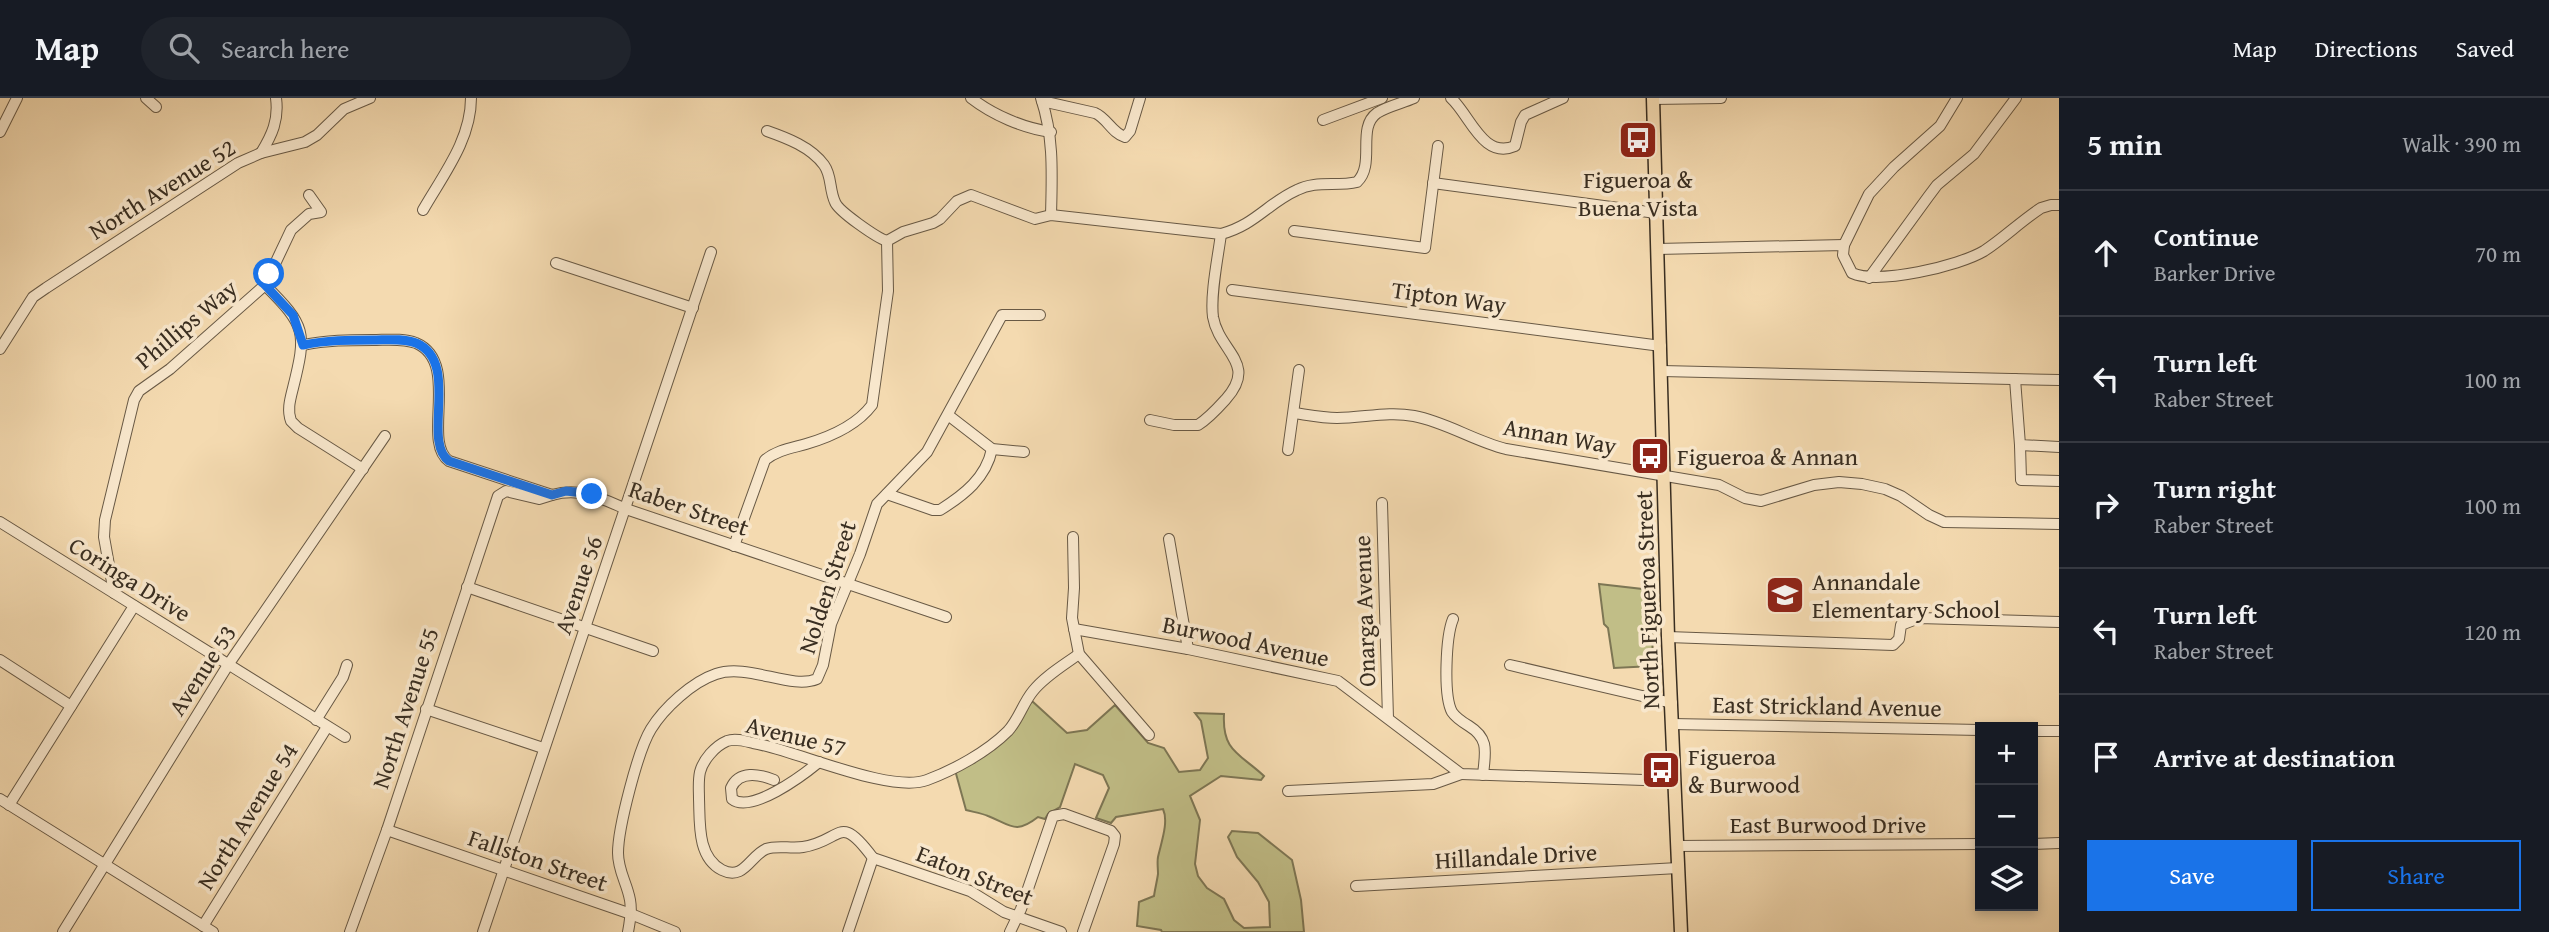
<!DOCTYPE html>
<html lang="en">
<head>
<meta charset="utf-8">
<style>
  :root { --surface:#171b24; --page:#20242c; --text:#f1f3f6; --muted:#9ea1a6; --line:#363941; --accent:#1a73e8 }
  body { margin:0; font-family:"Gentium Book Plus",serif; background:var(--page); color:var(--text) }
  .controls { position:absolute; right:21px; bottom:21px; display:grid; overflow:hidden; border-radius:0px; box-shadow:0 4px 10px #0003 }
  .controls button { width:63px; height:63px; display:grid; place-items:center; padding:0; border:0; border-bottom:2px solid var(--line); background:var(--surface); color:var(--text); font:35px sans-serif }
  .stop { position:absolute; width:21px; height:21px; margin:-16px; border:5px solid #1a73e8; border-radius:50%; background:#fff }
  .stop.end { background:#1a73e8; border-color:#fff; box-shadow:0 2px 7px #0008 }
  .list { margin:0; padding:0; list-style:none }
  h2 { display:flex; justify-content:space-between; align-items:center; height:91px; margin:0; padding:0 28px; font-size:30px }
  h2 small { font-size:23px; font-weight:400; color:var(--muted) }
  .list li { display:grid; grid-template-columns:46px 1fr auto; gap:21px; align-items:center; box-sizing:border-box; height:126px; padding:0 28px; border-top:2px solid var(--line) }
  .list b { display:block; font-size:26px; white-space:nowrap }
  .list p { margin:0; font-size:23px; white-space:nowrap; color:var(--muted) }
  .list em { font-size:23px; font-style:normal; color:var(--muted) }
  .actions { display:flex; gap:14px; padding:21px 28px }
  .actions a { flex:1; padding:16px 0; border:2px solid var(--accent); border-radius:0px; text-align:center; font-size:24px; color:var(--accent) }
  .actions .main { background:var(--accent); color:#fff }
  .icon { flex:none; width:38px; height:38px; fill:none; stroke:currentColor; stroke-width:2; stroke-linecap:round; stroke-linejoin:round }
  .map { position:relative; flex:none; width:2059px; height:834px; overflow:hidden }
  header { display:flex; align-items:center; gap:42px; box-sizing:border-box; height:98px; padding:0 35px; background:var(--surface); border-bottom:2px solid var(--line) }
  header strong { font-size:33px }
  nav { display:flex; gap:38px; margin-inline-start:auto; font-size:24px }
  .search { width:490px; height:63px; background:var(--page); display:flex; align-items:center; gap:18px; box-sizing:border-box; padding:0 24px; border-radius:38px; color:var(--muted); font-size:26px }
  main { display:flex }
  aside { flex:1; background:var(--surface) }
  .map>svg:first-child { display:block }
  .green { fill:#c1be87; stroke:#7d7654; stroke-width:2 }
  .lines { fill:none; stroke-linecap:round; stroke-linejoin:round }
  .minor-casing { stroke:#685945; stroke-width:12 }
  .major-casing { stroke:#392e21; stroke-width:15 }
  .minor { stroke:#f8e7cc; stroke-width:10 }
  .major { stroke:#f4dab0; stroke-width:12 }
  .route { stroke:#1a73e8; stroke-width:9 }
  .labels { text-anchor:middle; dominant-baseline:central; stroke-width:7; stroke-linejoin:round; paint-order:stroke }
  .poi-label { font-size:24px; fill:#392e21; stroke:#f8e7cc; text-anchor:start }
  .street-label { font-size:24px; fill:#392e21; stroke:#f8e7cc }
</style>
</head>
<body>
<header>
<strong>Map</strong>
<div class="search"><svg class="icon" aria-label="search" viewBox="0 0 24 24"><circle cx="10" cy="10" r="6"/><path d="M15 15l6 6"/></svg>Search here</div>
<nav><a>Map</a><a>Directions</a><a>Saved</a></nav>
</header>
<main>
<div class="map">
<svg width="2059" height="834" viewBox="0 0 2059 834">
  <rect width="100%" height="100%" fill="#f4dab0"/>
  <filter id="stains"><feTurbulence type="fractalNoise" baseFrequency=".00286" numOctaves="4"/><feColorMatrix values="0 0 0 0 .2 0 0 0 0 .09 0 0 0 0 .02 0 0 0 .5 -.17"/></filter>
  <radialGradient id="worn" r=".72"><stop offset=".6" stop-color="#630" stop-opacity="0"/><stop offset="1" stop-color="#630" stop-opacity=".3"/></radialGradient>
  <g class="green">
    <path d="M1599,486L1651,492L1653,568L1614,570L1608,530L1604,526Z"/>
    <path d="M1032,603L1067,635L1087,632L1115,607L1148,645L1164,650L1179,674L1200,672L1208,660L1201,623L1195,615L1224,616C1222,653 1239,655 1264,678L1261,682L1221,678L1190,698L1200,722L1195,766L1198,778L1207,790L1224,801L1234,822L1244,830L1270,829L1269,804L1258,784L1237,759L1228,739L1232,733L1258,735L1292,762L1301,802L1304,834H1162L1161,832L1137,828L1139,804L1154,798C1155,791 1157,783 1158,776C1158,770 1157,764 1158,759C1161,745 1169,724 1163,711L1116,719L1111,725L1096,720L1109,690L1103,677L1075,666L1060,709L1048,716L1045,721L1038,719C1015,737 1011,727 988,718C981,715 973,714 966,712L955,672L992,650Z"/>
  </g>
  <g class="lines">
    <g class="minor-casing">
      <g id="minor">
        <path d="M146,0L156,9"/>
        <path d="M971,0C993,17 1023,30 1051,34"/>
        <path d="M1041,0C1054,39 1052,76 1051,117"/>
        <path d="M1451,0C1470,17 1483,62 1515,48L1521,24L1525,17L1563,0"/>
        <path d="M1653,1L1721,0"/>
        <path d="M1042,3L1095,15C1107,20 1112,35 1125,39L1130,33L1140,0"/>
        <path d="M1323,22L1382,0"/>
        <path d="M767,33C787,40 811,49 824,67C832,78 829,91 835,104C838,113 877,140 887,143"/>
        <path d="M0,34L17,0"/>
        <path d="M261,55C272,37 279,22 276,0"/>
        <path d="M1433,85L1656,115"/>
        <path d="M423,112C443,77 471,42 471,0"/>
        <path d="M1294,133L1425,150L1438,48"/>
        <path d="M1844,147L1869,96L1894,69L1940,28L1957,0"/>
        <path d="M1657,151L1844,147L1843,157L1852,175C1878,187 1959,168 1984,153C2004,140 2021,123 2041,110L2051,107H2059"/>
        <path d="M556,165L693,210"/>
        <path d="M1869,180L1928,99L1937,87L1974,56L2016,0"/>
        <path d="M265,187C306,228 307,234 293,290C290,302 287,312 291,323L298,330L363,371"/>
        <path d="M1232,192L1661,248"/>
        <path d="M303,247C327,242 349,242 373,242C386,242 403,240 416,245C461,264 421,344 449,363L552,397C580,389 600,400 626,411L946,519"/>
        <path d="M0,251L33,199L46,190L238,65L261,55L305,44L317,37L344,11L370,0"/>
        <path d="M1662,273L2059,282"/>
        <path d="M2015,281L2020,347L2059,349"/>
        <path d="M1294,315C1308,317 1323,320 1337,320C1363,320 1388,313 1414,318C1446,324 1474,343 1506,351L1719,387L1745,400L1761,403L1814,387L1839,384L1862,386L1885,391L1901,398L1929,417L1944,424L2059,426"/>
        <path d="M948,317L992,351L1024,354"/>
        <path d="M1150,322L1174,327H1198C1209,320 1217,311 1226,301C1258,265 1219,254 1213,219C1210,197 1218,159 1221,136"/>
        <path d="M2020,347L2021,382L2059,383"/>
        <path d="M1288,352L1299,272"/>
        <path d="M887,396L933,412H940C964,397 986,380 992,351"/>
        <path d="M1382,405L1388,620"/>
        <path d="M0,424L345,639"/>
        <path d="M1073,439L1074,490L1072,520L1079,556L1149,637"/>
        <path d="M1169,441L1188,551"/>
        <path d="M734,448L765,362C777,352 792,350 806,346C830,339 857,327 872,307L888,193L887,143L903,134L933,125L940,121L957,103L971,97L1035,121L1051,117L1221,136C1255,127 1268,105 1297,92C1316,82 1337,89 1357,84C1376,66 1356,30 1377,15C1388,8 1403,5 1414,0"/>
        <path d="M467,489L653,553"/>
        <path d="M114,495L104,439L105,422L134,302L139,293L170,271L265,187L291,132L309,116L321,114L309,97"/>
        <path d="M1453,521C1446,538 1443,597 1452,614C1456,620 1464,625 1469,628C1490,641 1485,655 1483,677"/>
        <path d="M1074,531L1188,551L1338,583L1461,676L1674,683"/>
        <path d="M1668,539L1893,547L1899,541L1901,527L1919,520L2059,524"/>
        <path d="M0,562L71,608"/>
        <path d="M1510,567L1672,605"/>
        <path d="M426,611L543,650"/>
        <path d="M316,622L343,579L347,567"/>
        <path d="M1672,626L1980,632"/>
        <path d="M2033,633H2059"/>
        <path d="M774,682C759,676 739,672 731,690L732,701C751,716 802,678 819,664"/>
        <path d="M1288,693L1433,686L1461,676"/>
        <path d="M0,701L213,834"/>
        <path d="M9,707L134,508"/>
        <path d="M387,732L631,816L675,834"/>
        <path d="M2033,746L2059,745"/>
        <path d="M1677,748L1980,746"/>
        <path d="M873,760C838,713 843,743 803,749C791,751 777,747 766,751C750,758 744,783 722,772C697,759 700,725 699,701C699,692 698,683 700,674C703,662 715,648 727,643C735,640 745,643 753,645C795,652 890,696 927,682C954,672 987,654 1008,633C1019,621 1023,605 1033,593C1045,578 1064,567 1079,556"/>
        <path d="M873,760L970,793L1004,814L1061,834"/>
        <path d="M1356,788L1678,770"/>
        <path d="M203,828L327,629"/>
        <path d="M63,834L228,567L385,338"/>
        <path d="M350,834L387,732L498,398L506,393L539,401L552,397"/>
        <path d="M483,834L711,154"/>
        <path d="M628,834C630,823 632,813 630,802C627,785 618,773 618,755C618,730 638,652 651,631C664,610 692,584 716,576C748,565 791,592 817,581L823,567L831,526L860,456L877,406L927,354L1002,217H1040"/>
        <path d="M848,834L873,760"/>
        <path d="M1010,834L1021,811L1053,718L1064,716L1111,733L1115,738L1114,746L1083,834"/>
      </g>
    </g>
    <g class="major-casing">
      <path id="major" d="M1653,0L1668,539L1681,834"/>
    </g>
    <use href="#minor" class="minor"/>
    <use href="#major" class="major"/>
  </g>
  <g class="lines">
    <path class="route" d="M269,176L265,187L293,217L303,247C327,242 349,242 373,242C386,242 403,240 416,245C461,264 421,343 449,363L552,397L566,393L592,396"/>
  </g>
  <defs>
    <g id="bus-square" transform="scale(2.0125)"><rect x="-9" y="-9" width="18" height="18" rx="4" fill="#8f2418" stroke="#f8e7cc"/><path d="M-5-6H5V4H4V6H2V4H-2V6H-4V4H-5ZM-3.5-4V0h7V-4ZM-3.5 1.2v1.5H-2V1.2ZM2 1.2v1.5H3.5V1.2Z" fill="#fff"/></g>
    <g id="school-square" transform="scale(2.0125)"><rect x="-9" y="-9" width="18" height="18" rx="4" fill="#8f2418" stroke="#f8e7cc"/><path d="M0-5L7-2L0 1L-7-2ZM-4 1L0 2.5L4 1V4Q0 6-4 4Z" fill="#fff"/></g>
  </defs>
  <g fill-rule="evenodd">
    <use href="#bus-square" x="1638" y="42"/>
    <use href="#bus-square" x="1650" y="358"/>
    <use href="#school-square" x="1785" y="497"/>
    <use href="#bus-square" x="1661" y="672"/>
  </g>
  <g class="labels">
    <g class="poi-label">
      <text x="1638" y="81" text-anchor="middle">Figueroa &amp;<tspan x="1638" dy="28">Buena Vista</tspan></text>
      <text x="1677" y="358">Figueroa &amp; Annan</text>
      <text x="1812" y="483">Annandale<tspan x="1812" dy="28">Elementary School</tspan></text>
      <text x="1688" y="658">Figueroa<tspan x="1688" dy="28">&amp; Burwood</tspan></text>
    </g>
    <g class="street-label">
      <text transform="translate(162 91) rotate(-32)">North Avenue 52</text>
      <text transform="translate(1449 199) rotate(8)">Tipton Way</text>
      <text transform="translate(186 226) rotate(-40)">Phillips Way</text>
      <text transform="translate(1560 338) rotate(10)">Annan Way</text>
      <text transform="translate(689 410) rotate(19)">Raber Street</text>
      <text transform="translate(130 481) rotate(32)">Coringa Drive</text>
      <text transform="translate(578 487) rotate(-71)">Avenue 56</text>
      <text transform="translate(827 489) rotate(-72)">Nolden Street</text>
      <text transform="translate(1647 502) rotate(-92)">North Figueroa Street</text>
      <text transform="translate(1364 513) rotate(-92)">Onarga Avenue</text>
      <text transform="translate(1246 543) rotate(12)">Burwood Avenue</text>
      <text transform="translate(202 572) rotate(-57)">Avenue 53</text>
      <text transform="translate(1827 608) rotate(1)">East Strickland Avenue</text>
      <text transform="translate(405 610) rotate(-72)">North Avenue 55</text>
      <text transform="translate(796 638) rotate(14)">Avenue 57</text>
      <text transform="translate(247 718) rotate(-58)">North Avenue 54</text>
      <text x="1828" y="726">East Burwood Drive</text>
      <text transform="translate(1516 758) rotate(-3)">Hillandale Drive</text>
      <text transform="translate(538 762) rotate(19)">Fallston Street</text>
      <text transform="translate(975 777) rotate(22)">Eaton Street</text>
    </g>
  </g>
  <rect width="100%" height="100%" filter="url(#stains)"/>
  <rect width="100%" height="100%" fill="url(#worn)"/>
</svg>
<div class="controls">
<button>+</button>
<button>−</button>
<button><svg class="icon" aria-label="layers" viewBox="0 0 24 24"><path d="M12 4l9 5-9 5-9-5zM3 14l9 5 9-5"/></svg></button>
</div>
<div class="stop" style="left:269px;top:176px"></div>
<div class="stop end" style="left:592px;top:396px"></div>
</div>
<aside>
<h2>5 min<small>Walk · 390 m</small></h2>
<ul class="list">
<li><svg class="icon" aria-label="ahead" viewBox="0 0 24 24"><path d="M12 20V5M6 11l6-6 6 6"/></svg><div><b>Continue</b><p>Barker Drive</p></div><em>70 m</em></li>
<li><svg class="icon" aria-label="left" viewBox="0 0 24 24"><path d="M17 20v-9H6M10 6l-5 5 5 5"/></svg><div><b>Turn left</b><p>Raber Street</p></div><em>100 m</em></li>
<li><svg class="icon" aria-label="right" viewBox="0 0 24 24"><path d="M7 20v-9h11M14 6l5 5-5 5"/></svg><div><b>Turn right</b><p>Raber Street</p></div><em>100 m</em></li>
<li><svg class="icon" aria-label="left" viewBox="0 0 24 24"><path d="M17 20v-9H6M10 6l-5 5 5 5"/></svg><div><b>Turn left</b><p>Raber Street</p></div><em>120 m</em></li>
<li><svg class="icon" aria-label="arrive" viewBox="0 0 24 24"><path d="M6 21V4h12l-3 4 3 4H6"/></svg><div><b>Arrive at destination</b></div></li>
</ul>
<div class="actions"><a class="main">Save</a><a>Share</a></div>
</aside>
</main>
</body>
</html>
